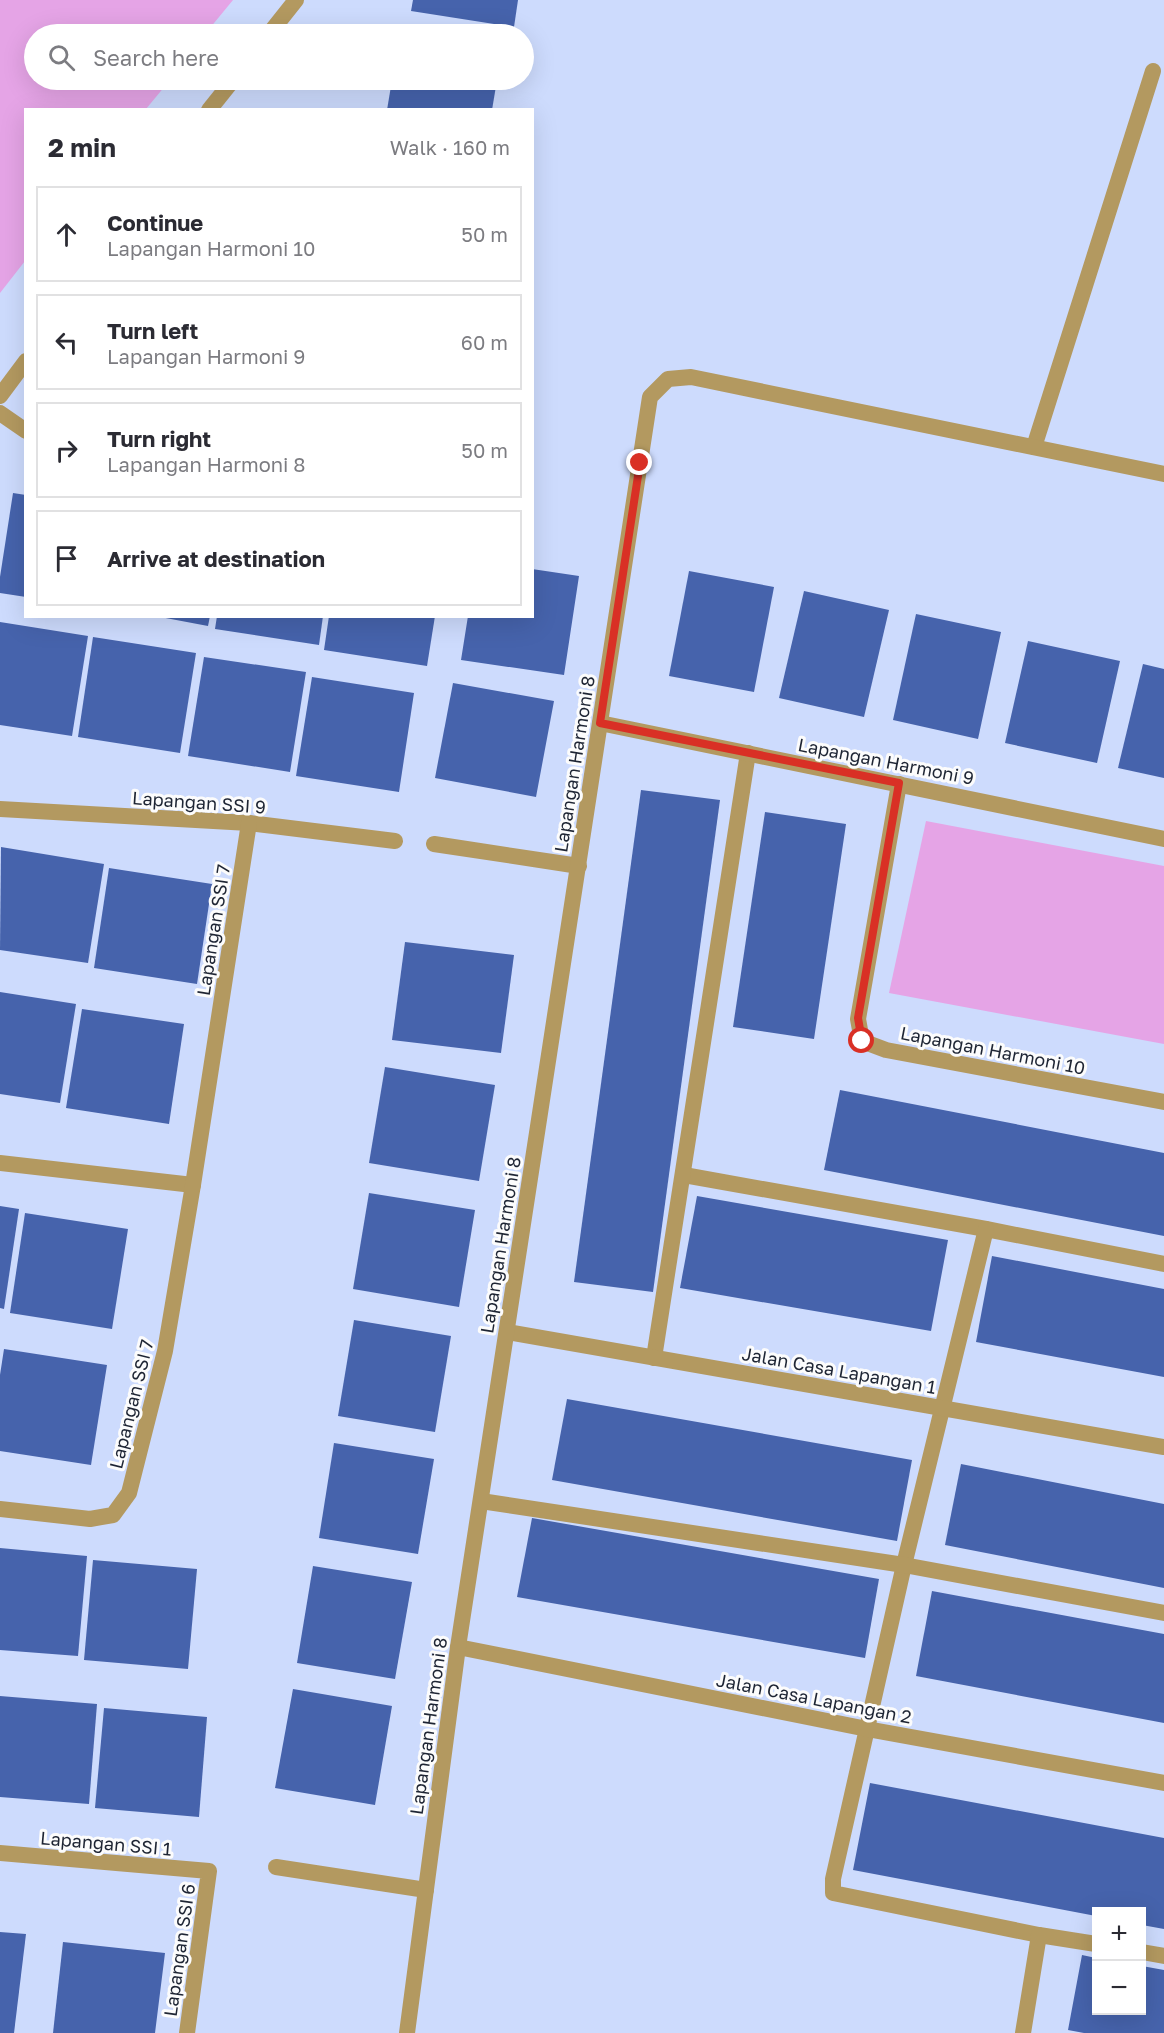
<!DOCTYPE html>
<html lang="en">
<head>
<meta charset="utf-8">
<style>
  :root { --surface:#fff; --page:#f7f7f7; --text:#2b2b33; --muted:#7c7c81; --line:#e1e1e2 }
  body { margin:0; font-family:"Golos Text",sans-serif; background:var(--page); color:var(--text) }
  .controls { position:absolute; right:18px; bottom:18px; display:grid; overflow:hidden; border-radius:0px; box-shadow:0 6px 24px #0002 }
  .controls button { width:54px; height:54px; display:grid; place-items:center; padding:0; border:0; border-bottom:2px solid var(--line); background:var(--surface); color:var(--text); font:30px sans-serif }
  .stop { position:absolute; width:18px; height:18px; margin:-14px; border:4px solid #d93025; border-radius:50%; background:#fff }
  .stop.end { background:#d93025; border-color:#fff; box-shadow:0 2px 6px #0008 }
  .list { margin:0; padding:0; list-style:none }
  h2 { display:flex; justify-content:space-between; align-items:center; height:78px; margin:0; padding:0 24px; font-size:26px }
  h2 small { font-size:20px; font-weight:400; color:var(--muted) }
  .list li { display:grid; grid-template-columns:39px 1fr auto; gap:18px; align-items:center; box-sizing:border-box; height:96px; margin:0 12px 12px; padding:0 12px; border:2px solid var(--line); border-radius:0px }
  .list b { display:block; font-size:22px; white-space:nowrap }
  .list p { margin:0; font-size:20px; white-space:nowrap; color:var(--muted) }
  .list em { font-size:20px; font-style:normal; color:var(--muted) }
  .icon { flex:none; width:33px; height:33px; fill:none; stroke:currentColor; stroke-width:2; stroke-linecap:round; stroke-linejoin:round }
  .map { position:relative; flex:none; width:1164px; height:2033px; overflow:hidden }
  .search { position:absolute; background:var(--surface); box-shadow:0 6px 24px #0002; left:24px; top:24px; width:510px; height:66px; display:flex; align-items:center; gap:15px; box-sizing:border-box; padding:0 21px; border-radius:33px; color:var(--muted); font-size:22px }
  .panel { position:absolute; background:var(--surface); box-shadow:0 6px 24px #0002; left:24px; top:108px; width:510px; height:510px; border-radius:0px }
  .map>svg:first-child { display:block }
  .green { fill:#e5a4e6 }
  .building { fill:#4663ac }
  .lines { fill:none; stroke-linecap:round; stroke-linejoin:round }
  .service { stroke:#b39960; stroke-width:16 }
  .minor { stroke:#b39960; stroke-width:16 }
  .route { stroke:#d93025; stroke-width:8 }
  .labels { text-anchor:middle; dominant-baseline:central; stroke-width:6; stroke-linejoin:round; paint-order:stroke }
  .street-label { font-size:18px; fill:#1e2534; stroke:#fcfcfc }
</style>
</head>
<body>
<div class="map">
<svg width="1164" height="2033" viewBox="0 0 1164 2033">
  <rect width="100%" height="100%" fill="#cddbfd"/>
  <g class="green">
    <path d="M0,0H233L205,34H34V80H170L146,109L26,110L25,261L0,293Z"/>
    <path d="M926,821L1164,866V1044L889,993Z"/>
  </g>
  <g class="building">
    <path d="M413,0H518L514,27L411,11Z"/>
    <path d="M400,28L433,33V34H399Z"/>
    <path d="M392,80H497L492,110H387Z"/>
    <path d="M13,493L26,495V597L0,593V577Z"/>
    <path d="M532,569L579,576L564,675L461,660L468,616H532Z"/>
    <path d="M689,571L774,587L754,692L669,676Z"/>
    <path d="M804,591L889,610L864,717L779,698Z"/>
    <path d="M916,614L1001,632L978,739L893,720Z"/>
    <path d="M155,616H210L208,626Z"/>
    <path d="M217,616H323L319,645L215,629Z"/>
    <path d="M329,616H435L427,666L324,650Z"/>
    <path d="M0,622L88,636L72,736L0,725Z"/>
    <path d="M93,637L196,653L180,753L78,737Z"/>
    <path d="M1028,641L1120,661L1097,763L1005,743Z"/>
    <path d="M204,657L306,672L290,772L188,756Z"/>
    <path d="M1143,664L1164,669V778L1118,768Z"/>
    <path d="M312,677L414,693L399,792L296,776Z"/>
    <path d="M453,683L554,701L536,797L435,778Z"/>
    <path d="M641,790L720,800L653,1292L574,1282Z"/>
    <path d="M765,812L846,824L814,1039L733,1027Z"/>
    <path d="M1,847L104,864L88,963L0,950Z"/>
    <path d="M109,868L212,884L197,984L94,968Z"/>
    <path d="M405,942L514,955L501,1053L392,1040Z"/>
    <path d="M0,992L76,1004L60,1103L0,1094Z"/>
    <path d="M82,1009L184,1024L169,1124L66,1108Z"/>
    <path d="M385,1067L495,1085L479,1181L369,1163Z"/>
    <path d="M840,1090L1164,1153V1236L824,1170Z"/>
    <path d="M369,1193L475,1210L459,1307L353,1289Z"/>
    <path d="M697,1196L948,1240L931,1331L680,1288Z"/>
    <path d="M0,1206L19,1209L4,1309L0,1308Z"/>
    <path d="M25,1213L128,1229L112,1329L10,1313Z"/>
    <path d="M992,1256L1164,1289V1377L976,1342Z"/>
    <path d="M354,1320L451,1336L435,1432L338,1416Z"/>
    <path d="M4,1349L107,1365L91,1465L0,1451V1375Z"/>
    <path d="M567,1399L912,1460L897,1541L552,1480Z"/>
    <path d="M334,1443L434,1459L418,1554L319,1538Z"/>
    <path d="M961,1464L1164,1504V1588L945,1545Z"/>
    <path d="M532,1518L879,1579L865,1658L517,1597Z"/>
    <path d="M0,1548L87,1556L78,1656L0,1650Z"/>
    <path d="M93,1560L197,1569L188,1669L84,1660Z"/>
    <path d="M313,1566L412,1582L395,1679L297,1663Z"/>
    <path d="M932,1591L1164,1634V1723L916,1676Z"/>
    <path d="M293,1689L392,1706L375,1805L275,1788Z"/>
    <path d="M0,1696L97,1704L89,1804L0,1797Z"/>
    <path d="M104,1708L207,1717L199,1817L95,1808Z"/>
    <path d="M870,1783L1164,1838V1929L1142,1925V1912H1096V1916L853,1870Z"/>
    <path d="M0,1932L26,1934L14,2033H0Z"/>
    <path d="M63,1942L165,1953L155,2033H53Z"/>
    <path d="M1082,1955L1096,1958V2010H1142V1966L1164,1970V2033H1084L1068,2030Z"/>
  </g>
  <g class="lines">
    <g class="service">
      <path d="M684,1175L986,1229L1164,1264"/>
      <path d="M986,1229L904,1565L833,1879V1893L1039,1935"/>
      <path d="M654,1358L748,753"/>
      <path d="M481,1501L904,1565L1164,1613"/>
      <path d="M1142,1952L1164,1956"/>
      <path d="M1023,2033L1039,1935L1096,1944"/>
    </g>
    <g class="minor">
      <path d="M269,34L296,0"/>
      <path d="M209,110L233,80"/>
      <path d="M0,396L26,361"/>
      <path d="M0,413L26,431"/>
      <path d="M1034,447L1153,71"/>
      <path d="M600,723L1164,839"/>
      <path d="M899,784L858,1019L862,1041L886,1050L1164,1102"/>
      <path d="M0,809L249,823L395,841"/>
      <path d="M434,844L579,866"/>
      <path d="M0,1163L193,1185"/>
      <path d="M507,1332L1164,1447"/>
      <path d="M0,1509L90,1519L113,1515L129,1493L165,1351L193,1185L249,823"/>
      <path d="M458,1647L867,1729L1164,1783"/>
      <path d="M0,1853L209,1871L187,2033"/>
      <path d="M276,1867L426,1890"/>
      <path d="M407,2033L458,1647L650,397L668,379L691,377L1164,474"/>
    </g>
  </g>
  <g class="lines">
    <path class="route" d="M640,463L600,723L899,783L858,1018L862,1041"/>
  </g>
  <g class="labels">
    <g class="street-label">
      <text transform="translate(886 761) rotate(11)">Lapangan Harmoni 9</text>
      <text transform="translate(574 764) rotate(-81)">Lapangan Harmoni 8</text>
      <text transform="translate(199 802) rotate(4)">Lapangan SSI 9</text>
      <text transform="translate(213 930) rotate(-81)">Lapangan SSI 7</text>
      <text transform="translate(993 1050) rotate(11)">Lapangan Harmoni 10</text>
      <text transform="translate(500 1245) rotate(-81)">Lapangan Harmoni 8</text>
      <text transform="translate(839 1370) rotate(10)">Jalan Casa Lapangan 1</text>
      <text transform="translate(131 1404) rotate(-76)">Lapangan SSI 7</text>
      <text transform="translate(814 1698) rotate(11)">Jalan Casa Lapangan 2</text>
      <text transform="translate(428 1726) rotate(-82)">Lapangan Harmoni 8</text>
      <text transform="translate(106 1843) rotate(5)">Lapangan SSI 1</text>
      <text transform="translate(179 1950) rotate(-82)">Lapangan SSI 6</text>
    </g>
  </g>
</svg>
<div class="controls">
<button>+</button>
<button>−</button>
</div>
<div class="stop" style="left:862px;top:1041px"></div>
<div class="stop end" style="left:640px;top:463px"></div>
<div class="search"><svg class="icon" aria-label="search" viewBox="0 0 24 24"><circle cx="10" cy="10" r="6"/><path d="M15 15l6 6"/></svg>Search here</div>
<section class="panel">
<h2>2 min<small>Walk · 160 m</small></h2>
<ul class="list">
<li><svg class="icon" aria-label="ahead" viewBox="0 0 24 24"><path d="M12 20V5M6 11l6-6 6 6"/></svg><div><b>Continue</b><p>Lapangan Harmoni 10</p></div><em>50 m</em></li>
<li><svg class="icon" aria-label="left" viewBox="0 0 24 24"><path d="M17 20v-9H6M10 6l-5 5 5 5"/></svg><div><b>Turn left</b><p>Lapangan Harmoni 9</p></div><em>60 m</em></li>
<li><svg class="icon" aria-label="right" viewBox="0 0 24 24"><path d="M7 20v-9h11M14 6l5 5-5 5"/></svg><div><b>Turn right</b><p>Lapangan Harmoni 8</p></div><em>50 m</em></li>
<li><svg class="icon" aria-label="arrive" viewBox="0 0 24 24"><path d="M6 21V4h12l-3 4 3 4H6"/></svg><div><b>Arrive at destination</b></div></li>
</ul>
</section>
</div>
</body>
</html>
